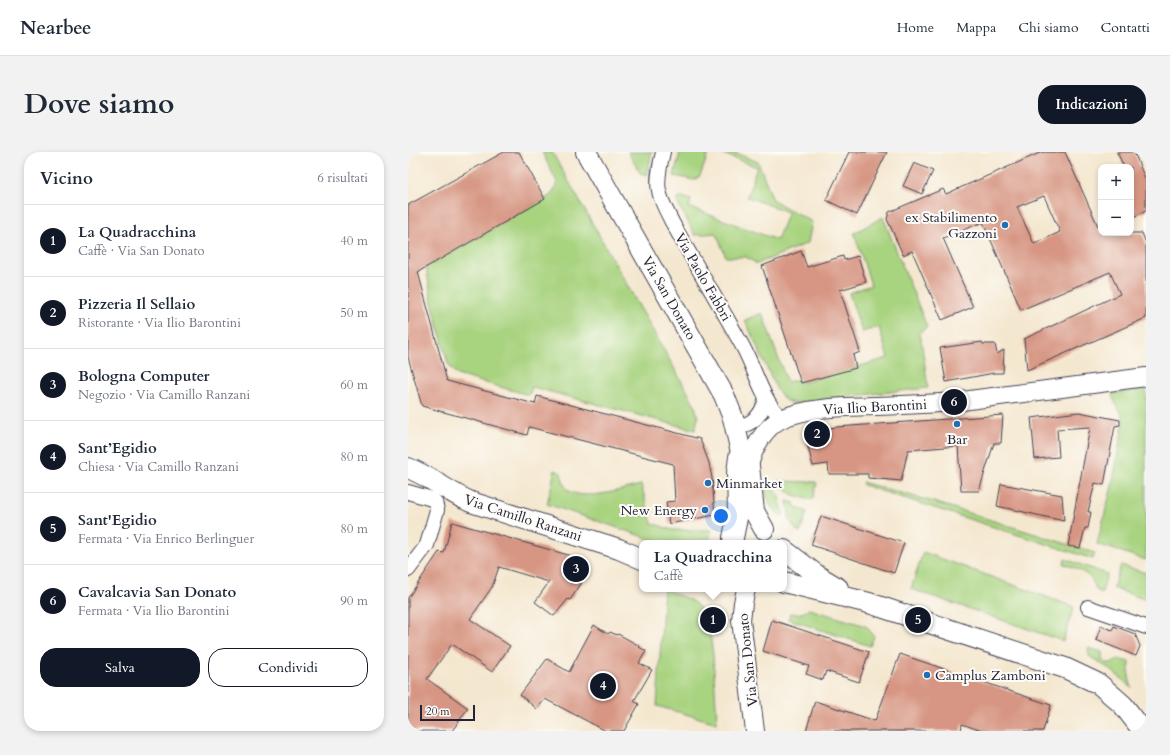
<!DOCTYPE html>
<html lang="it">
<head>
<meta charset="utf-8">
<style>
  :root { --surface:#fff; --page:#f2f2f3; --text:#1f2937; --muted:#747a83; --line:#e0e1e3; --accent:#111827 }
  body { margin:0; font-family:Cardo,serif; background:var(--page); color:var(--text) }
  .controls { position:absolute; right:12px; top:12px; display:grid; overflow:hidden; border-radius:8px; box-shadow:0 2px 6px #0003 }
  .controls button { width:36px; height:36px; display:grid; place-items:center; padding:0; border:0; border-bottom:1px solid var(--line); background:var(--surface); color:var(--text); font:20px sans-serif }
  .scale { position:absolute; left:12px; bottom:10px; width:55px; box-sizing:border-box; padding-left:4px; border:2px solid #22223b; border-top:0; font-size:11px; line-height:14px; white-space:nowrap; color:#22223b; -webkit-text-stroke:3px #fdfcf7; paint-order:stroke }
  .you { position:absolute; left:313px; top:364px; width:14px; height:14px; margin:-10px; border:3px solid #fff; border-radius:50%; background:#1a73e8; box-shadow:0 0 0 6px #1a73e833 }
  .badge { display:grid; place-items:center; width:26px; height:26px; border-radius:50%; background:var(--accent); color:#fff; font-size:13px; font-weight:700 }
  .pin { position:absolute; translate:-50% -50%; border:2px solid #fff; box-shadow:0 1px 4px #0006 }
  .popup { position:absolute; left:231px; top:388px; width:148px; height:52px; box-sizing:border-box; display:grid; place-content:center; border-radius:8px; background:var(--surface); filter:drop-shadow(0 1px 3px #0005); font-size:13px; white-space:nowrap; color:var(--muted) }
  .popup b { font-size:15px; color:var(--text) }
  .popup::after { content:''; position:absolute; left:50%; top:100%; margin-left:-8px; border:8px solid transparent; border-top-color:var(--surface) }
  .list { margin:0; padding:0; list-style:none }
  h2 { display:flex; justify-content:space-between; align-items:center; height:52px; margin:0; padding:0 16px; font-size:17px }
  h2 small { font-size:13px; font-weight:400; color:var(--muted) }
  .list li { display:grid; grid-template-columns:26px 1fr auto; gap:12px; align-items:center; box-sizing:border-box; height:72px; padding:0 16px; border-top:1px solid var(--line) }
  .list b { display:block; font-size:15px; white-space:nowrap }
  .list p { margin:0; font-size:13px; white-space:nowrap; color:var(--muted) }
  .list em { font-size:13px; font-style:normal; color:var(--muted) }
  .actions { display:flex; gap:8px; padding:12px 16px }
  .actions a { flex:1; padding:9px 0; border:1px solid var(--accent); border-radius:16px; text-align:center; font-size:14px; color:var(--accent) }
  .actions .main { background:var(--accent); color:#fff }
  .map { position:relative; flex:none; width:738px; height:579px; overflow:hidden; border-radius:16px }
  header { display:flex; align-items:center; gap:24px; box-sizing:border-box; height:56px; padding:0 20px; background:var(--surface); border-bottom:1px solid var(--line) }
  header strong { font-size:19px }
  nav { display:flex; gap:22px; margin-inline-start:auto; font-size:14px }
  .intro { display:flex; align-items:center; justify-content:space-between; box-sizing:border-box; height:96px; padding:0 24px }
  h1 { margin:0; font-size:28px }
  .button { padding:10px 18px; border-radius:16px; background:var(--accent); color:#fff; font-size:14px; font-weight:700 }
  main { display:flex; gap:24px; padding:0 24px }
  aside { flex:1; background:var(--surface); border-radius:16px; box-shadow:0 2px 6px #0003 }
  .map>svg:first-child { display:block }
  .green { fill:#a8d37f; stroke:#657a5d }
  .building { fill:#d79683; fill-rule:evenodd }
  .lines { fill:none; stroke-linecap:round; stroke-linejoin:round }
  .minor-casing { stroke:#424051; stroke-width:16 }
  .tertiary-casing { stroke:#424051; stroke-width:20 }
  .secondary-casing { stroke:#424051; stroke-width:22 }
  .minor { stroke:#fff; stroke-width:14 }
  .tertiary { stroke:#fff; stroke-width:18 }
  .secondary { stroke:#fff; stroke-width:20 }
  .poi-dot { fill:#1f6fb2; stroke:#fdfcf7; stroke-width:1.5 }
  .labels { text-anchor:middle; dominant-baseline:central; stroke-width:4; stroke-linejoin:round; paint-order:stroke }
  .poi-label { font-size:14px; fill:#22223b; stroke:#fdfcf7; text-anchor:end }
  .street-label { font-size:14px; fill:#22223b; stroke:#fdfcf7 }
</style>
</head>
<body>
<header>
<strong>Nearbee</strong>
<nav><a>Home</a><a>Mappa</a><a>Chi siamo</a><a>Contatti</a></nav>
</header>
<div class="intro"><h1>Dove siamo</h1><a class="button">Indicazioni</a></div>
<main>
<aside>
<h2>Vicino<small>6 risultati</small></h2>
<ul class="list">
<li><span class="badge">1</span><div><b>La Quadracchina</b><p>Caffè · Via San Donato</p></div><em>40 m</em></li>
<li><span class="badge">2</span><div><b>Pizzeria Il Sellaio</b><p>Ristorante · Via Ilio Barontini</p></div><em>50 m</em></li>
<li><span class="badge">3</span><div><b>Bologna Computer</b><p>Negozio · Via Camillo Ranzani</p></div><em>60 m</em></li>
<li><span class="badge">4</span><div><b>Sant’Egidio</b><p>Chiesa · Via Camillo Ranzani</p></div><em>80 m</em></li>
<li><span class="badge">5</span><div><b>Sant'Egidio</b><p>Fermata · Via Enrico Berlinguer</p></div><em>80 m</em></li>
<li><span class="badge">6</span><div><b>Cavalcavia San Donato</b><p>Fermata · Via Ilio Barontini</p></div><em>90 m</em></li>
</ul>
<div class="actions"><a class="main">Salva</a><a>Condividi</a></div>
</aside>
<div class="map">
<svg width="738" height="579" viewBox="0 0 738 579">
  <rect width="100%" height="100%" fill="#fdfcf7"/>
  <filter id="ink" filterUnits="userSpaceOnUse"><feTurbulence type="fractalNoise" baseFrequency=".025" numOctaves="2"/><feDisplacementMap in="SourceGraphic" scale="8" xChannelSelector="R" yChannelSelector="G"/><feConvolveMatrix kernelMatrix="1 2 1 2 8 2 1 2 1" color-interpolation-filters="sRGB"/></filter>
  <filter id="wash" filterUnits="userSpaceOnUse"><feTurbulence type="fractalNoise" baseFrequency=".012" numOctaves="4" result="noise"/><feDisplacementMap in="SourceGraphic" scale="16" xChannelSelector="R" yChannelSelector="G"/><feGaussianBlur stdDeviation="0.9" result="paint"/><feColorMatrix in="noise" values="0 0 0 0 0 0 0 0 0 0 0 0 0 0 0 0 0 1.4 0 .05"/><feComposite in="paint" operator="in"/></filter>
  <g filter="url(#wash)">
    <rect width="100%" height="100%" fill="#f4e7cf"/>
    <g class="green">
      <path d="M134,0H144L287,253L290,266L287,278L124,235L121,243L49,223L40,212L24,150L18,115L137,47L145,41L149,30Z"/>
      <path d="M220,0H244L239,23L232,21Z"/>
      <path d="M272,0H301L292,24L286,28L266,24Z"/>
      <path d="M310,0H325L350,10L365,48L404,70L400,91L349,112L338,105H318L308,81L287,83L268,48L274,45L283,48L281,55L369,88L380,60L339,45L349,15Z"/>
      <path d="M475,65L519,175L512,180L520,236L416,247L390,251H383L377,248L369,238L337,168L354,161L379,230L392,227L394,231L480,206L471,175L454,180L441,141L463,133L446,81Z"/>
      <path d="M738,236V408L689,392L704,334L716,268C713,259 706,252 704,242Z"/>
      <path d="M147,318L153,321C154,327 156,334 160,338C176,350 215,337 233,333L244,371L264,378H304L300,391H254L139,352Z"/>
      <path d="M369,329L407,330L409,331L405,347L403,348L385,343L368,330Z"/>
      <path d="M454,330L526,350L687,401L685,407L455,333Z"/>
      <path d="M360,331L370,341L376,363L374,364C371,362 368,360 366,358C360,352 355,338 360,331Z"/>
      <path d="M379,349L386,351V354L399,360L392,381L390,380L382,369Z"/>
      <path d="M515,400L666,455L655,489L503,437Z"/>
      <path d="M657,407L699,422L694,441L688,438C684,421 671,418 656,412Z"/>
      <path d="M713,413L738,421V448L705,436Z"/>
      <path d="M256,437L284,449L290,454L300,468L305,502L309,571L249,554Z"/>
      <path d="M401,457L458,474L466,484L462,494L380,467L382,461C389,462 395,462 401,457Z"/>
      <path d="M680,496L694,500V508L698,511H705L710,507L721,510V525L724,536L703,518L681,504Z"/>
    </g>
    <g id="blocks">
      <g class="building">
        <path d="M96,0H111L137,47L10,120L39,229L127,252L129,244L292,287L301,311L304,326L307,363L261,372L258,350L267,349L265,312L121,275L119,283L14,254L0,205V53Z"/>
        <path d="M441,0H479L449,63L418,48Z"/>
        <path d="M634,0H657L693,81H734L738,91V166L619,218L616,187L712,142L702,120L613,158L575,70L535,86L565,155L534,168L504,99L495,103L479,67L481,60L535,37L538,42ZM636,44L652,80L626,92L609,55Z"/>
        <path d="M709,0H726L738,29V59L723,66V15H716Z"/>
        <path d="M506,11L525,19L514,42L495,34Z"/>
        <path d="M393,99L399,115L435,104L436,108L450,104L458,130L432,138L452,200L445,203L448,216L393,231L354,114Z"/>
        <path d="M574,190L575,192H587L589,202L596,198L595,221H586L538,230L532,196Z"/>
        <path d="M671,260L712,268V273L707,274L696,333L687,331L680,360H683L680,376H677L672,396L660,394L682,275L649,277L651,305L627,307L623,266Z"/>
        <path d="M595,263L593,291H586L571,339H553L550,294L500,298L493,329L460,326V322H421L420,312L405,314L396,280L429,275Z"/>
        <path d="M593,332L654,343L656,369L589,354Z"/>
        <path d="M413,364L496,391L486,421L403,393Z"/>
        <path d="M44,370L178,408L173,432L162,448L160,447L146,464L127,450L141,430L91,415L84,435L62,467L102,494L84,520L44,492L19,527L60,556L44,579H0V446L31,400L36,401Z"/>
        <path d="M364,468L461,500L451,530L418,519L415,528L398,522L401,514L355,499Z"/>
        <path d="M186,473L200,482L202,480L209,483L210,482L232,494L231,495L238,499L231,511L244,518L226,549L231,552L216,579H198L137,547L129,557L112,543L139,507L161,520Z"/>
        <path d="M693,474L704,478L706,474L727,482L732,494L728,504L688,488Z"/>
        <path d="M492,502L643,553L635,579H574L554,572L553,579H398L407,549L467,569Z"/>
      </g>
    </g>
  </g>
  <g filter="url(#ink)">
    <use href="#blocks" fill-opacity="0" stroke="#424051" stroke-width="1"/>
    <g class="lines">
      <g class="minor-casing">
        <g id="minor">
          <path d="M255,0C247,34 248,39 264,70C287,112 312,153 335,195C348,219 354,248 374,267"/>
          <path d="M327,277C345,271 353,265 358,247"/>
          <path d="M0,340L24,347L27,350L29,358L19,393L0,418"/>
          <path d="M680,455L738,475"/>
        </g>
      </g>
      <g class="tertiary-casing">
        <g id="tertiary">
          <path d="M341,314C345,296 356,276 373,267C399,255 439,255 467,254C493,253 520,252 546,250L738,225"/>
          <path d="M338,437L335,451L333,468L347,579"/>
        </g>
      </g>
      <g class="secondary-casing">
        <g id="secondary">
          <path d="M178,0L316,243L325,266L332,296L341,314L346,359L356,377"/>
          <path d="M0,316C22,324 41,341 63,350L211,397L234,407"/>
          <path d="M325,386L330,361L329,321L331,305"/>
          <path d="M376,398L410,424L430,436"/>
          <path d="M376,430L461,451L657,516L691,532L715,553L735,579"/>
        </g>
      </g>
      <use href="#minor" class="minor"/>
      <use href="#tertiary" class="tertiary"/>
      <use href="#secondary" class="secondary"/>
    </g>
  </g>
  <g class="poi-dot">
    <circle cx="597" cy="73" r="4"/>
    <circle cx="549" cy="272" r="4"/>
    <circle cx="300" cy="331" r="4"/>
    <circle cx="297" cy="358" r="4"/>
    <circle cx="519" cy="523" r="4"/>
  </g>
  <g class="labels">
    <g class="poi-label">
      <text x="589" y="65">ex Stabilimento<tspan x="589" dy="16">Gazzoni</tspan></text>
      <text x="549" y="287" text-anchor="middle">Bar</text>
      <text x="308" y="331" text-anchor="start">Minmarket</text>
      <text x="289" y="358">New Energy</text>
      <text x="527" y="523" text-anchor="start">Camplus Zamboni</text>
    </g>
    <g class="street-label">
      <text transform="translate(295 125) rotate(60)">Via Paolo Fabbri</text>
      <text transform="translate(261 146) rotate(60)">Via San Donato</text>
      <text transform="translate(467 255) rotate(-3)">Via Ilio Barontini</text>
      <text transform="translate(115 366) rotate(18)">Via Camillo Ranzani</text>
      <text transform="translate(340 508) rotate(-96)">Via San Donato</text>
    </g>
  </g>
</svg>
<div class="controls">
<button>+</button>
<button>−</button>
</div>
<div class="scale">20 m</div>
<div class="you"></div>
<div class="pin badge" style="left:305px;top:468px">1</div>
<div class="popup"><b>La Quadracchina</b>Caffè</div>
<div class="pin badge" style="left:409px;top:282px">2</div>
<div class="pin badge" style="left:168px;top:417px">3</div>
<div class="pin badge" style="left:195px;top:534px">4</div>
<div class="pin badge" style="left:510px;top:468px">5</div>
<div class="pin badge" style="left:546px;top:250px">6</div>
</div>
</main>
</body>
</html>
